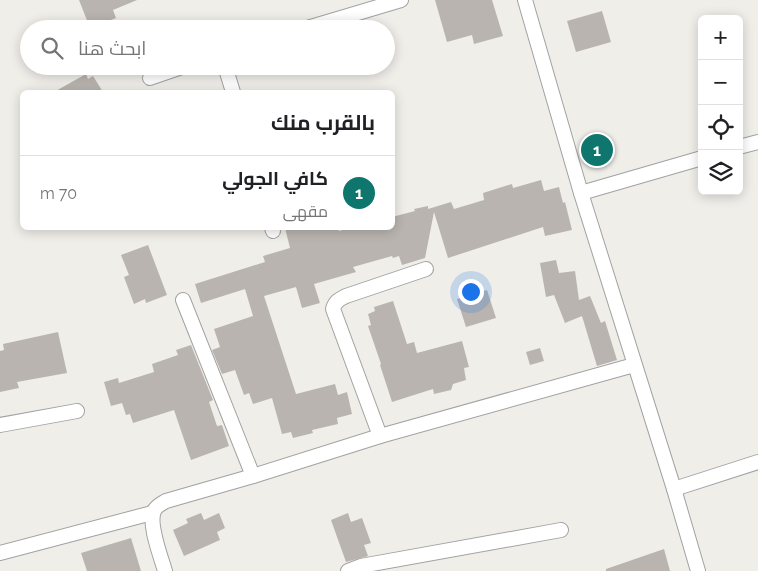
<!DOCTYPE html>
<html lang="ar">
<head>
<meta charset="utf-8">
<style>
  :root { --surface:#fff; --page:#f6f6f6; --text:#202124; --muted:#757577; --line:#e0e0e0; --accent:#0f766e }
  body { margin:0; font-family:Raleway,Cairo,sans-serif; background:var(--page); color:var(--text); direction:rtl }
  .controls { position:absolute; right:15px; top:15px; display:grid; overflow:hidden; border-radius:8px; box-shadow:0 2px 12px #0003 }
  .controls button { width:45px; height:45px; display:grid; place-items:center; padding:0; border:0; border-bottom:1px solid var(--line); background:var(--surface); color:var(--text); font:25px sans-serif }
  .you { position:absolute; left:470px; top:291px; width:18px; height:18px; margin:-12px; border:4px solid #fff; border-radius:50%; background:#1a73e8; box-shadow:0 0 0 8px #1a73e833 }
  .badge { display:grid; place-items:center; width:32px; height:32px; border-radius:50%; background:var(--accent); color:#fff; font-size:16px; font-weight:700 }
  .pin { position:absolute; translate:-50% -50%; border:2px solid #fff; box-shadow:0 1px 5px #0006 }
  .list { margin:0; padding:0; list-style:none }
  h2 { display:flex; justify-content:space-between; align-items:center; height:65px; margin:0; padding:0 20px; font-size:21px }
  h2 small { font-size:16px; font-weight:400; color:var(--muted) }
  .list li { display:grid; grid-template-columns:32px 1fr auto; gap:15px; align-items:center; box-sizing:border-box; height:75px; padding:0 20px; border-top:1px solid var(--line) }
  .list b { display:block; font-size:19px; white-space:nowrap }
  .list p { margin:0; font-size:16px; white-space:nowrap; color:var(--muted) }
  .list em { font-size:16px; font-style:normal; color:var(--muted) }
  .icon { flex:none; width:28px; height:28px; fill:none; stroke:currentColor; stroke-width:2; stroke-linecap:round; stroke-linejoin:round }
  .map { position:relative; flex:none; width:758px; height:571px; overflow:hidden; direction:ltr }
  .search { position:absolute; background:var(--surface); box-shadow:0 2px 12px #0003; left:20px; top:20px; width:375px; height:55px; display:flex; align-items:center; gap:12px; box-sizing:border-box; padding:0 18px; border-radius:28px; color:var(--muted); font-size:19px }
  .panel { position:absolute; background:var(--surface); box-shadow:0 2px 12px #0003; left:20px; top:90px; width:375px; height:140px; border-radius:8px; direction:rtl }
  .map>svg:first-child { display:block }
  .building { fill:#b9b4af }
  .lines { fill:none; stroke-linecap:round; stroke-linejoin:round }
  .street-casing { stroke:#a2a2a2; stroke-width:16 }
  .street { stroke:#fff; stroke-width:14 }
</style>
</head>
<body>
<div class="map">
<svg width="758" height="571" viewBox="0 0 758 571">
  <rect width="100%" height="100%" fill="#f0eee9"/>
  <g class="building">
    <path d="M79,0H137L113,10L116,18L90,28Z"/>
    <path d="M435,0H492L503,36L474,44L472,35L447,42Z"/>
    <path d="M602,11L611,42L576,52L567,21Z"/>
    <path d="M86,74L88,79L93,76L103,92H54Z"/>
    <path d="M541,180L544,191L559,187L563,203L565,202L572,230L545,236L543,227L448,258L434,212L425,258L402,265L399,256L393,258L392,256L353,267L356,272L314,284L320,303L302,308L296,287L264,296L296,394L335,384L338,395L347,392L352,414L337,418L338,424L312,430L313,433L293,438L291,432L282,434L272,398L253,404L249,393L244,395L235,370L222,374L212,350L220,347L214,329L253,316L245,289L201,303L195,284L265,262L263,256L290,248L285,228H338L339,231L351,228H392V217L415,211L414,209L428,206V209L451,202L454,209L484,200L483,193L512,184L513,188Z"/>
    <path d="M148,245L167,295L146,303L145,299L134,304L124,277L129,275L121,255Z"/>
    <path d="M556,260L559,273L575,271L579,300L590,296L601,323L605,321L617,360L597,366L582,316L565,323L554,295L546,297L540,263Z"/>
    <path d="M487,290L496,318L466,327L457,299Z"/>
    <path d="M393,301L407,344L414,342L417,353L462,341L469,367L464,368L466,380L453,384L451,390L434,394L433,389L392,402L380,365L381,364L368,326L371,325L368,314L375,311L374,307Z"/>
    <path d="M58,332L67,373L17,382L19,388L0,392V351L4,350L3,344Z"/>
    <path d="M191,345L213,400L209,402L217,426L222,425L229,446L191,460L174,410L133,423L130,414L126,415L122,403L111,406L104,382L118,378L119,383L154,372L152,364L178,355L176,350Z"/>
    <path d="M540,348L544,361L530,365L526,352Z"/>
    <path d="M201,513L204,520L219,513L225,528L217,532L220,540L184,556L173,530L188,523L186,519Z"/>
    <path d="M348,513L351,522L362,518L371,543L364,545L368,556L346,562L331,520Z"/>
    <path d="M131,538L141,571H87L81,553Z"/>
    <path d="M664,549L670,571H606V569Z"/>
  </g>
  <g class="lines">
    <g class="street-casing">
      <g id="street">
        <path d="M525,0L581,193L674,489L698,571"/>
        <path d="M304,29L401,0"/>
        <path d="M225,66L233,92"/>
        <path d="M150,78L185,66"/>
        <path d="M739,147L758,142"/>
        <path d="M581,193L702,158"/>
        <path d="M272,228L273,231"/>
        <path d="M183,300L253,476"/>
        <path d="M0,425L77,411"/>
        <path d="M380,436L333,309C335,301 340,299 346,296L426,269"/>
        <path d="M674,489L758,462"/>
        <path d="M0,553L152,513"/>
        <path d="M165,571C161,557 148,524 154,511C156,506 161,504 166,501L253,476L380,436L634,365"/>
        <path d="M348,571L361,566L561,530"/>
      </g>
    </g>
    <use href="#street" class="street"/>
  </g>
</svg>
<div class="controls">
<button>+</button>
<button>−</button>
<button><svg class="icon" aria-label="locate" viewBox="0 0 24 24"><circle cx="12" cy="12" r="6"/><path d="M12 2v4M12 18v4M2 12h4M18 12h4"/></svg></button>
<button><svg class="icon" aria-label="layers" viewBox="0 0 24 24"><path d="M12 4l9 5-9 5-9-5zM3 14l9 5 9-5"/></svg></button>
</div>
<div class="you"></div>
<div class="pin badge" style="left:597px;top:150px">1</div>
<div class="search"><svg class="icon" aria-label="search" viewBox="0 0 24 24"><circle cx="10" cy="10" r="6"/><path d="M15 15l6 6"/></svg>ابحث هنا</div>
<section class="panel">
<h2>بالقرب منك<small></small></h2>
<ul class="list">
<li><span class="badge">1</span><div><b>كافي الجولي</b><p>مقهى</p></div><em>70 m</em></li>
</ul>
</section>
</div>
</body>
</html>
